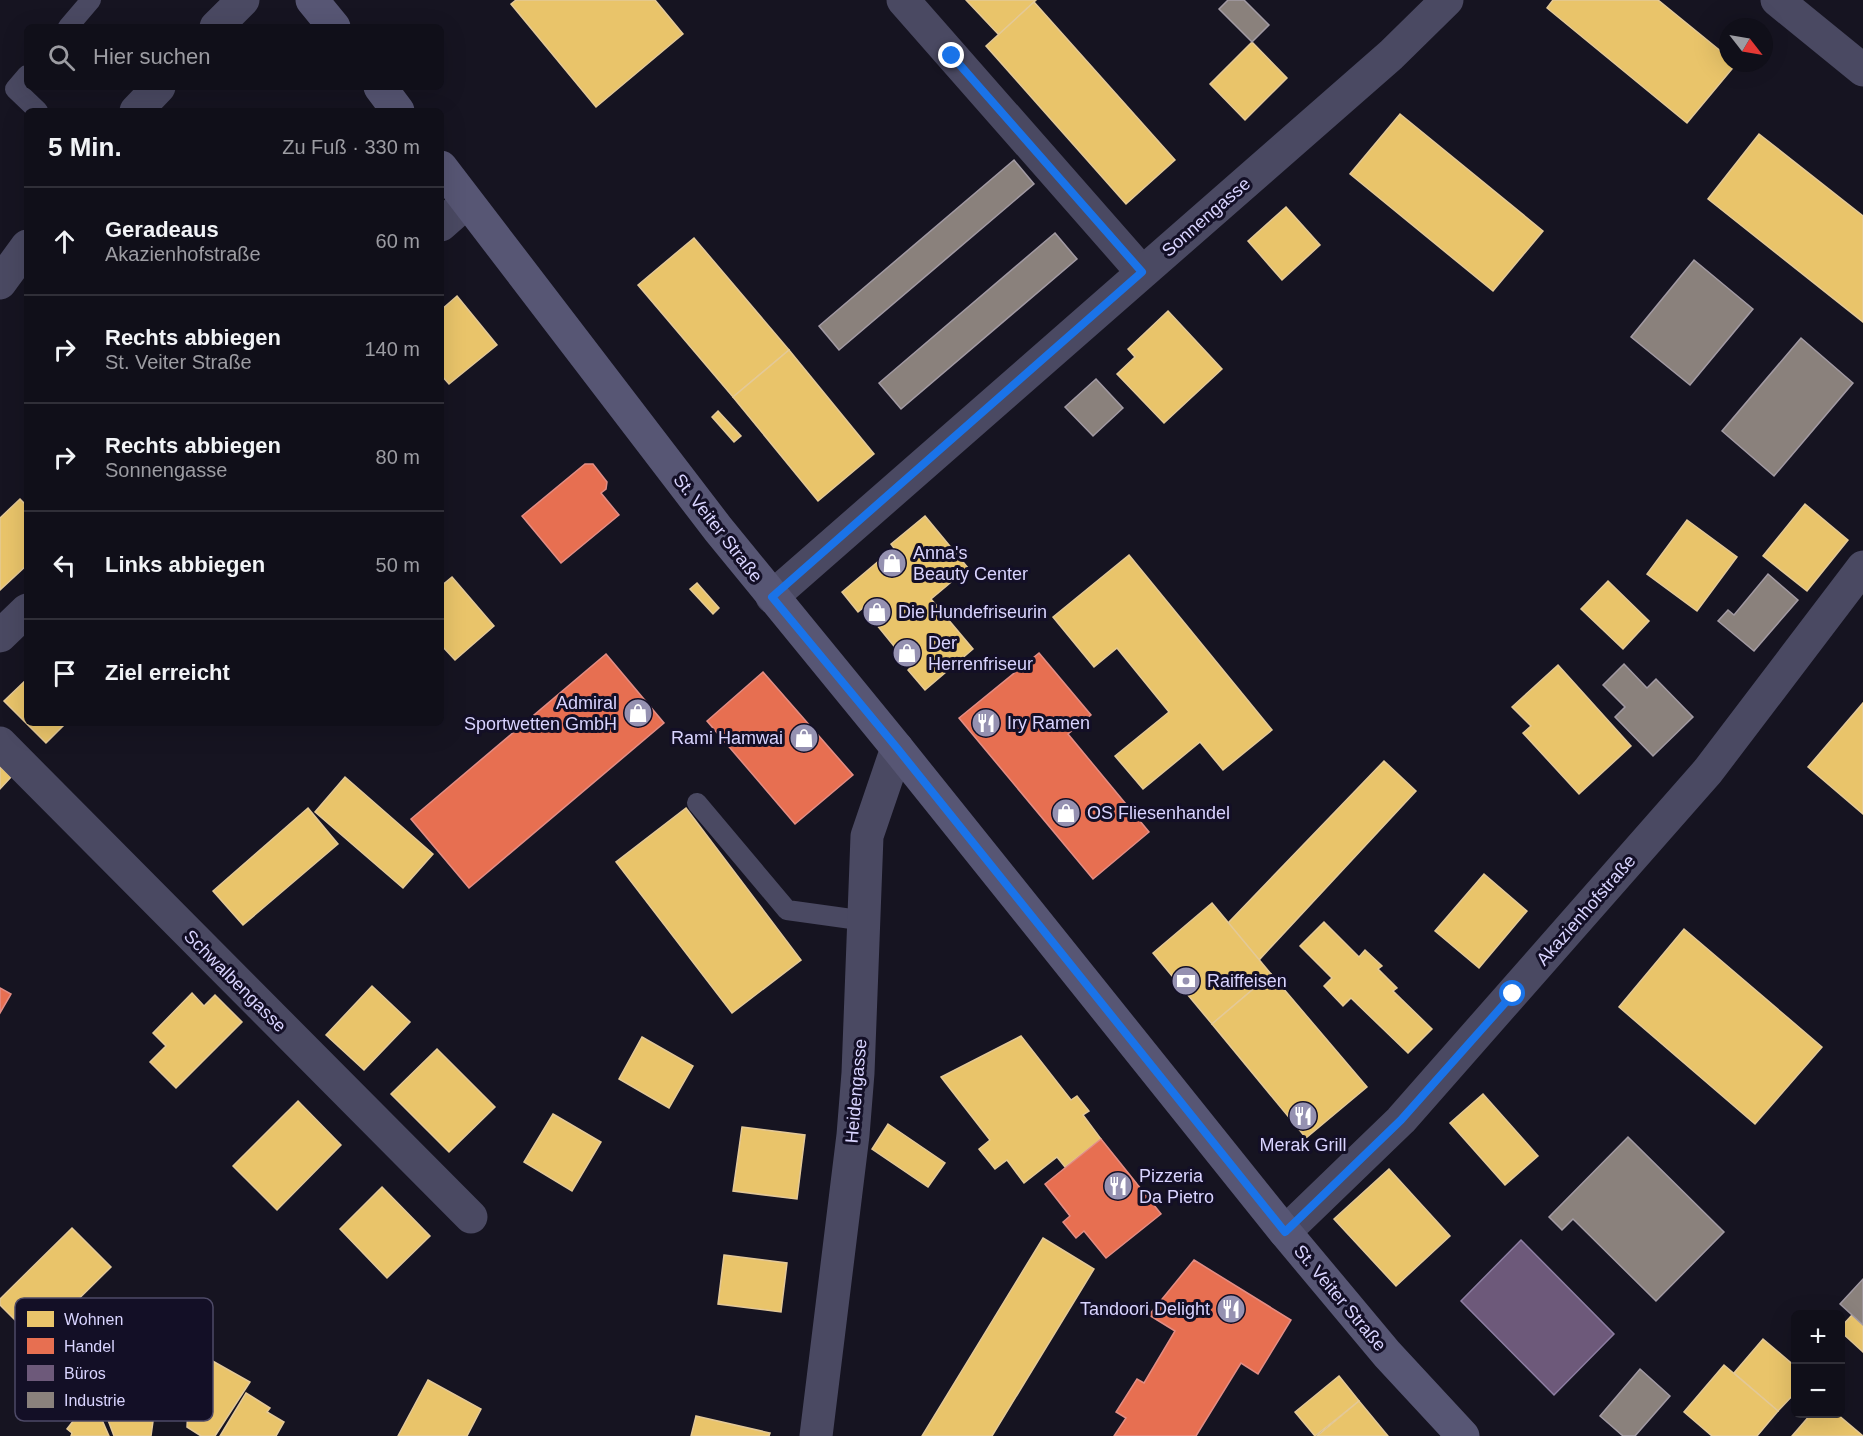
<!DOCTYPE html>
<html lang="de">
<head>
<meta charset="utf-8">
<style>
  :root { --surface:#100f19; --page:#1e1d26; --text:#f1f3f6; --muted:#9c9ca2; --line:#302f38 }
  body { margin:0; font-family:Arial,sans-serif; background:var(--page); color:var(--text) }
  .controls { position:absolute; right:18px; bottom:18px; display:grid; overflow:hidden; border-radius:9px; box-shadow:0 6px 24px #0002 }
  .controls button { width:54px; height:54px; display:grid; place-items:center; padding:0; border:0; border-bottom:2px solid var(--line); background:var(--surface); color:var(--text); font:30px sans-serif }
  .compass { position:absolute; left:1719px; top:18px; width:54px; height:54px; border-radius:50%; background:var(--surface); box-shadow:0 6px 24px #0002; rotate:121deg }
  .stop { position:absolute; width:18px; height:18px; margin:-14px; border:4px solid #1a73e8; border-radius:50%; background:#fff }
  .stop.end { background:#1a73e8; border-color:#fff; box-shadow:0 2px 6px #0008 }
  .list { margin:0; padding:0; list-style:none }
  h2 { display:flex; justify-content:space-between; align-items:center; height:78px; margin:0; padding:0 24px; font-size:26px }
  h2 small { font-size:20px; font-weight:400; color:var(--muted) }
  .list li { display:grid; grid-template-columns:39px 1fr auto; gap:18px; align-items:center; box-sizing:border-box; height:108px; padding:0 24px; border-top:2px solid var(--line) }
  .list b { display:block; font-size:22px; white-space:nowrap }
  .list p { margin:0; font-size:20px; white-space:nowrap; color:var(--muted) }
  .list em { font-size:20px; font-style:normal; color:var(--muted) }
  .icon { flex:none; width:33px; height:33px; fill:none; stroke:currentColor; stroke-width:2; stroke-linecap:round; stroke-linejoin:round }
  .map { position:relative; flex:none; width:1863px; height:1436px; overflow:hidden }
  .search { position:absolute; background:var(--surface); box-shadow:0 6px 24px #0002; left:24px; top:24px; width:420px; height:66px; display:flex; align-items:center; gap:15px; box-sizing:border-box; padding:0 21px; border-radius:9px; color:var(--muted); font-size:22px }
  .panel { position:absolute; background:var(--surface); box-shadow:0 6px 24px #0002; left:24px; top:108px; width:420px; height:618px; border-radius:9px }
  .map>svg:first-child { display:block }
  .homes { fill:#e9c46a; stroke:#e4c997; stroke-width:1.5 }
  .shops { fill:#e76f51; stroke:#e38d85; stroke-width:1.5 }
  .offices { fill:#6d597a; stroke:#8d7ea2; stroke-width:1.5 }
  .industry { fill:#8a817c; stroke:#a29aa3; stroke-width:1.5 }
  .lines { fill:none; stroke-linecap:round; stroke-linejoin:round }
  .service { stroke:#4a4962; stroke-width:20 }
  .minor { stroke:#4a4962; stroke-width:33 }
  .secondary { stroke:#575674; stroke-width:33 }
  .route { stroke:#1a73e8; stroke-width:8 }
  .labels { text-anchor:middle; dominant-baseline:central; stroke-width:6; stroke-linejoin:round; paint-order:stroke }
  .street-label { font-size:18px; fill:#d9d4ff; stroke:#130f26 }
  .poi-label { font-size:18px; fill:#d9d4ff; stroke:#130f26; text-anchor:start }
  .key { fill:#130f26; stroke:#4e4a67; stroke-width:1.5 }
  .key-label { font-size:16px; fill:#d9d4ff }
</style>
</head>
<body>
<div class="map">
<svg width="1863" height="1436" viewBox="0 0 1863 1436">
  <rect width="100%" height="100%" fill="#161421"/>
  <g class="homes">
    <path d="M516,0H655L683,34L596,107L511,4Z"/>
    <path d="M966,0H1036L999,35Z"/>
    <path d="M1553,0H1658L1728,57V63L1736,64L1687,123L1547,8Z"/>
    <path d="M1034,2L1175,160L1126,204L986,46Z"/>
    <path d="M1252,42L1287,78L1245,120L1210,84Z"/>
    <path d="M1400,114L1543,231L1493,291L1350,174Z"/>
    <path d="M1759,134L1863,216V322L1708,199Z"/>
    <path d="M1286,207L1320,245L1282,280L1248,241Z"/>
    <path d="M694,238L789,350L733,397L638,285Z"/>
    <path d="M457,296L497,345L449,384L441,375V310Z"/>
    <path d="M1168,311L1222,369L1164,423L1117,374L1135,357L1128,349Z"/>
    <path d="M789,350L874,454L818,501L733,397Z"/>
    <path d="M718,411L741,436L734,442L712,417Z"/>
    <path d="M20,499L27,506V565L0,590V518Z"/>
    <path d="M1805,504L1848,540L1807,591L1763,556Z"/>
    <path d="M925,516L968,568L931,599L973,649L925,690L908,670L911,667L863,608L858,612L842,592L894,548L891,544Z"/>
    <path d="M1687,520L1737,557L1697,611L1647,574Z"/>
    <path d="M1129,555L1272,730L1223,770L1200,742L1143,789L1115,756L1169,712L1117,648L1094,667L1053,617Z"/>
    <path d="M452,577L494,626L455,660L441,645V586Z"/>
    <path d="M1608,581L1649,621L1623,649L1581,609Z"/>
    <path d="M697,583L719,608L713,614L690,589Z"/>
    <path d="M1558,665L1631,746L1579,794L1523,733L1531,726L1512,707Z"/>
    <path d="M27,679V723H66L46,743L4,701Z"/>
    <path d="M1863,703V814L1808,767Z"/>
    <path d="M1384,761L1416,791L1259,960L1228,923Z"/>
    <path d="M0,766L11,777L0,789Z"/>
    <path d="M345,777L433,854L403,888L315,812Z"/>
    <path d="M308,808L338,844L243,925L213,891Z"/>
    <path d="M686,808L801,960L732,1013L616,862Z"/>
    <path d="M1484,874L1527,911L1479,968L1435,931Z"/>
    <path d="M1212,903L1271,974L1212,1024L1153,953Z"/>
    <path d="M1324,922L1359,957L1365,950L1382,966L1378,969L1397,988L1393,991L1432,1029L1408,1053L1351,998L1343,1006L1324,986L1332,978L1300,946Z"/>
    <path d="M1684,929L1822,1047L1755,1124L1619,1007Z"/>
    <path d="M1271,974L1367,1087L1306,1138L1212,1024Z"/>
    <path d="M372,986L410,1022L364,1070L326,1035Z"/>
    <path d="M192,993L204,1006L215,995L242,1022L176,1088L150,1062L166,1046L153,1033Z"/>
    <path d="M1021,1036L1071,1100L1077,1096L1089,1111L1083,1115L1101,1139L1065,1167L1057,1157L1024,1183L1007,1160L995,1169L979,1149L990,1140L941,1077Z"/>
    <path d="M642,1037L693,1066L669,1108L619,1079Z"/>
    <path d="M437,1049L495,1107L449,1152L391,1094Z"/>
    <path d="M1483,1094L1538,1156L1505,1185L1450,1123Z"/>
    <path d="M298,1101L341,1145L277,1210L233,1166Z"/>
    <path d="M553,1114L601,1142L572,1191L524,1162Z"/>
    <path d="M888,1124L945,1163L928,1187L872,1149Z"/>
    <path d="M742,1127L805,1135L797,1199L733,1191Z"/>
    <path d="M1389,1169L1450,1236L1396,1286L1334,1219Z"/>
    <path d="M382,1187L430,1236L387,1278L340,1229Z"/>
    <path d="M72,1228L111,1267L36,1341L0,1305V1299Z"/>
    <path d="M1043,1238L1094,1269L992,1436H922Z"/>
    <path d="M724,1255L787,1263L781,1312L718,1304Z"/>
    <path d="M1852,1315L1863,1325V1352L1840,1331V1328Z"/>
    <path d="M1763,1339L1796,1367V1392L1778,1411L1734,1373Z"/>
    <path d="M209,1359L250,1382L215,1436H201L187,1427L189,1389Z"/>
    <path d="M1724,1365L1778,1411L1757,1436H1712L1684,1412Z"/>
    <path d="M1339,1376L1359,1401L1315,1436L1295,1412Z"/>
    <path d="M93,1380L157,1392L151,1436H114Z"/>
    <path d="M428,1380L481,1409L467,1436H398Z"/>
    <path d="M246,1393L270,1408L267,1412L284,1422L276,1436H220Z"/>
    <path d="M92,1397L109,1436H71L72,1433L67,1429Z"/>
    <path d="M1359,1401L1388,1436H1317Z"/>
    <path d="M1811,1414H1837L1863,1436H1792Z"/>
    <path d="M696,1416L770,1433L769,1436H691Z"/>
  </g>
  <g class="shops">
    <path d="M585,464H593L607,482L606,489L601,493L619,515L561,563L522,516Z"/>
    <path d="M1039,653L1091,715L1068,734L1149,832L1093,879L959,718Z"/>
    <path d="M606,654L664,723L469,888L411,819Z"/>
    <path d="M763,672L853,775L795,824L707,721Z"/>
    <path d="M0,988L11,994L0,1013Z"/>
    <path d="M1101,1139L1161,1214L1106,1258L1084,1231L1076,1238L1063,1222L1070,1216L1045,1184Z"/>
    <path d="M1194,1260L1291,1320L1258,1374L1241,1363L1196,1436H1114L1126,1418L1116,1412L1137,1379L1144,1383L1175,1331L1149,1315Z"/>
  </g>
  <path class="offices" d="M1521,1240L1614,1334L1554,1395L1461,1301Z"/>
  <g class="industry">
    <path d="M1228,0H1244L1269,25L1252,42L1219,9Z"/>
    <path d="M1014,160L1034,184L839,350L819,326Z"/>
    <path d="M1055,233L1077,259L901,409L879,383Z"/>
    <path d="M1694,260L1753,309L1690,385L1631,337Z"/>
    <path d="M1801,338L1853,383L1774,476L1722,431Z"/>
    <path d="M1096,379L1123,408L1093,436L1065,407Z"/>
    <path d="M1768,574L1798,600L1754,651L1718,621L1728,610L1734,615Z"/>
    <path d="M1624,664L1647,688L1656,679L1693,717L1653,756L1615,717L1625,707L1603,685Z"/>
    <path d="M1628,1137L1724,1232L1656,1301L1573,1219L1562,1230L1549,1217Z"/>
    <path d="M1863,1279V1325L1840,1304Z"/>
    <path d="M1640,1369L1670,1396L1635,1436H1623L1600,1416Z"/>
  </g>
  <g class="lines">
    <g class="service">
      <path d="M68,27L91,0"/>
      <path d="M27,75L15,89L38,111"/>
      <path d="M697,803L787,910L866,921"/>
    </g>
    <g class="minor">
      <path d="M903,0L1142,272"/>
      <path d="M1777,0L1863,70"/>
      <path d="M216,27L243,0"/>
      <path d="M136,111L159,87"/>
      <path d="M441,225L467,202"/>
      <path d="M0,283L27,246"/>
      <path d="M772,597L1391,55L1447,0"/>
      <path d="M0,636L27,610"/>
      <path d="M0,743L471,1217"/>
      <path d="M1285,1232L1401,1120L1708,771L1863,567"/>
      <path d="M816,1436L853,1135L858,1073L867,836L897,748"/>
    </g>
    <g class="secondary">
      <path d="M312,0L334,27"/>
      <path d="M380,87L398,111"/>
      <path d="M441,167L718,529L897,748L1285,1232L1387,1354L1463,1436"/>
    </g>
  </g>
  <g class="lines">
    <path class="route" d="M952,56L1142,272L772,597L897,748L1285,1232L1401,1120L1513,994"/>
  </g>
  <defs>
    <g id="shop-disc" transform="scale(1.5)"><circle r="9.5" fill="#9591b1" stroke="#130f26"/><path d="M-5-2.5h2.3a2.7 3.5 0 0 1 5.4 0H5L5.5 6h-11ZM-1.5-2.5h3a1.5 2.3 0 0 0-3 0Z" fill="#fff"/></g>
    <g id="restaurant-disc" transform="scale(1.5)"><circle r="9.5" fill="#9591b1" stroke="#130f26"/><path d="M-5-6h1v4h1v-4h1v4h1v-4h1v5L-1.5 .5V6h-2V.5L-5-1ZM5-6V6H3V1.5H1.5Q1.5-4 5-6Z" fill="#fff"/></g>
    <g id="bank-disc" transform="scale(1.5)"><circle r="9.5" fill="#9591b1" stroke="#130f26"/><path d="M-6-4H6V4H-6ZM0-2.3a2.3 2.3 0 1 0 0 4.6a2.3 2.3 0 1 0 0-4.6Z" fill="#fff"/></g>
  </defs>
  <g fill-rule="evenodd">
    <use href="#shop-disc" x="892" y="563"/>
    <use href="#shop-disc" x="877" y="612"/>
    <use href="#shop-disc" x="907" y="653"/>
    <use href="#shop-disc" x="638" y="713"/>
    <use href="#restaurant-disc" x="986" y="723"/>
    <use href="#shop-disc" x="804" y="738"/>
    <use href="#shop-disc" x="1066" y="813"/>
    <use href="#bank-disc" x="1186" y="981"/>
    <use href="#restaurant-disc" x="1303" y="1116"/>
    <use href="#restaurant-disc" x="1118" y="1186"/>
    <use href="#restaurant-disc" x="1231" y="1309"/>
  </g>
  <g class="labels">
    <g class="street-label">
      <text transform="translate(1206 217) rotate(-41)">Sonnengasse</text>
      <text transform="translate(718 528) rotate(52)">St. Veiter Straße</text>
      <text transform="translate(1586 910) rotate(-49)">Akazienhofstraße</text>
      <text transform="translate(235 981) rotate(45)">Schwalbengasse</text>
      <text transform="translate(856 1091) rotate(-85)">Heidengasse</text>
      <text transform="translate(1340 1298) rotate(50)">St. Veiter Straße</text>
    </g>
    <g class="poi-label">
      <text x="913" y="553">Anna's<tspan x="913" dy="21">Beauty Center</tspan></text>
      <text x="898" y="612">Die Hundefriseurin</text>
      <text x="928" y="643">Der<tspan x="928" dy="21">Herrenfriseur</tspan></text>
      <text x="617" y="703" text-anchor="end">Admiral<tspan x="617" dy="21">Sportwetten GmbH</tspan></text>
      <text x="1007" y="723">Iry Ramen</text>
      <text x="783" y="738" text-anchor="end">Rami Hamwai</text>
      <text x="1087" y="813">OS Fliesenhandel</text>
      <text x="1207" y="981">Raiffeisen</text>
      <text x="1303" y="1145" text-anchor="middle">Merak Grill</text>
      <text x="1139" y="1176">Pizzeria<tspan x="1139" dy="21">Da Pietro</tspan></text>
      <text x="1210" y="1309" text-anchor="end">Tandoori Delight</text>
    </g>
  </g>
  <rect x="15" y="1298" width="198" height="123" rx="9" class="key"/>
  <rect x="27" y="1311" width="27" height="16" fill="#e9c46a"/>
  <rect x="27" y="1338" width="27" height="16" fill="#e76f51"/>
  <rect x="27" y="1365" width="27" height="16" fill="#6d597a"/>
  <rect x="27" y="1392" width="27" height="16" fill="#8a817c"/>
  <g class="key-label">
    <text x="64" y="1325">Wohnen</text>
    <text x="64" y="1352">Handel</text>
    <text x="64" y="1379">Büros</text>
    <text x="64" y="1406">Industrie</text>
  </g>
</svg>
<div class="controls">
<button>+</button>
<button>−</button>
</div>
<svg class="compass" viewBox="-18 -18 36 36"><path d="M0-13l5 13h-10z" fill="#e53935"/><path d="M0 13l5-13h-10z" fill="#9c9ca2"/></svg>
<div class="stop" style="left:1513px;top:994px"></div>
<div class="stop end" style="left:952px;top:56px"></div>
<div class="search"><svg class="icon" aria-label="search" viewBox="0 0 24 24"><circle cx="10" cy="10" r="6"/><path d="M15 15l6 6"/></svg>Hier suchen</div>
<section class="panel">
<h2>5 Min.<small>Zu Fuß · 330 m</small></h2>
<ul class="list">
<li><svg class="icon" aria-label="ahead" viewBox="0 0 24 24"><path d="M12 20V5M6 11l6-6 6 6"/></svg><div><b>Geradeaus</b><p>Akazienhofstraße</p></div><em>60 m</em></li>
<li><svg class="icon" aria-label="right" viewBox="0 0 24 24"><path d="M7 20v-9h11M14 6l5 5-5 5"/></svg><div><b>Rechts abbiegen</b><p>St. Veiter Straße</p></div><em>140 m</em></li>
<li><svg class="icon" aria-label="right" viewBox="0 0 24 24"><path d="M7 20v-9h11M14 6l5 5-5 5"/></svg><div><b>Rechts abbiegen</b><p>Sonnengasse</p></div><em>80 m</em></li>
<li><svg class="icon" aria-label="left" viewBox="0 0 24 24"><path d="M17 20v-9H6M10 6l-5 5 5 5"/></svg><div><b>Links abbiegen</b></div><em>50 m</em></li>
<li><svg class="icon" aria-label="arrive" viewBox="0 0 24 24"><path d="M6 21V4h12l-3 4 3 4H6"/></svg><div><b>Ziel erreicht</b></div></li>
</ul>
</section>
</div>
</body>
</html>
